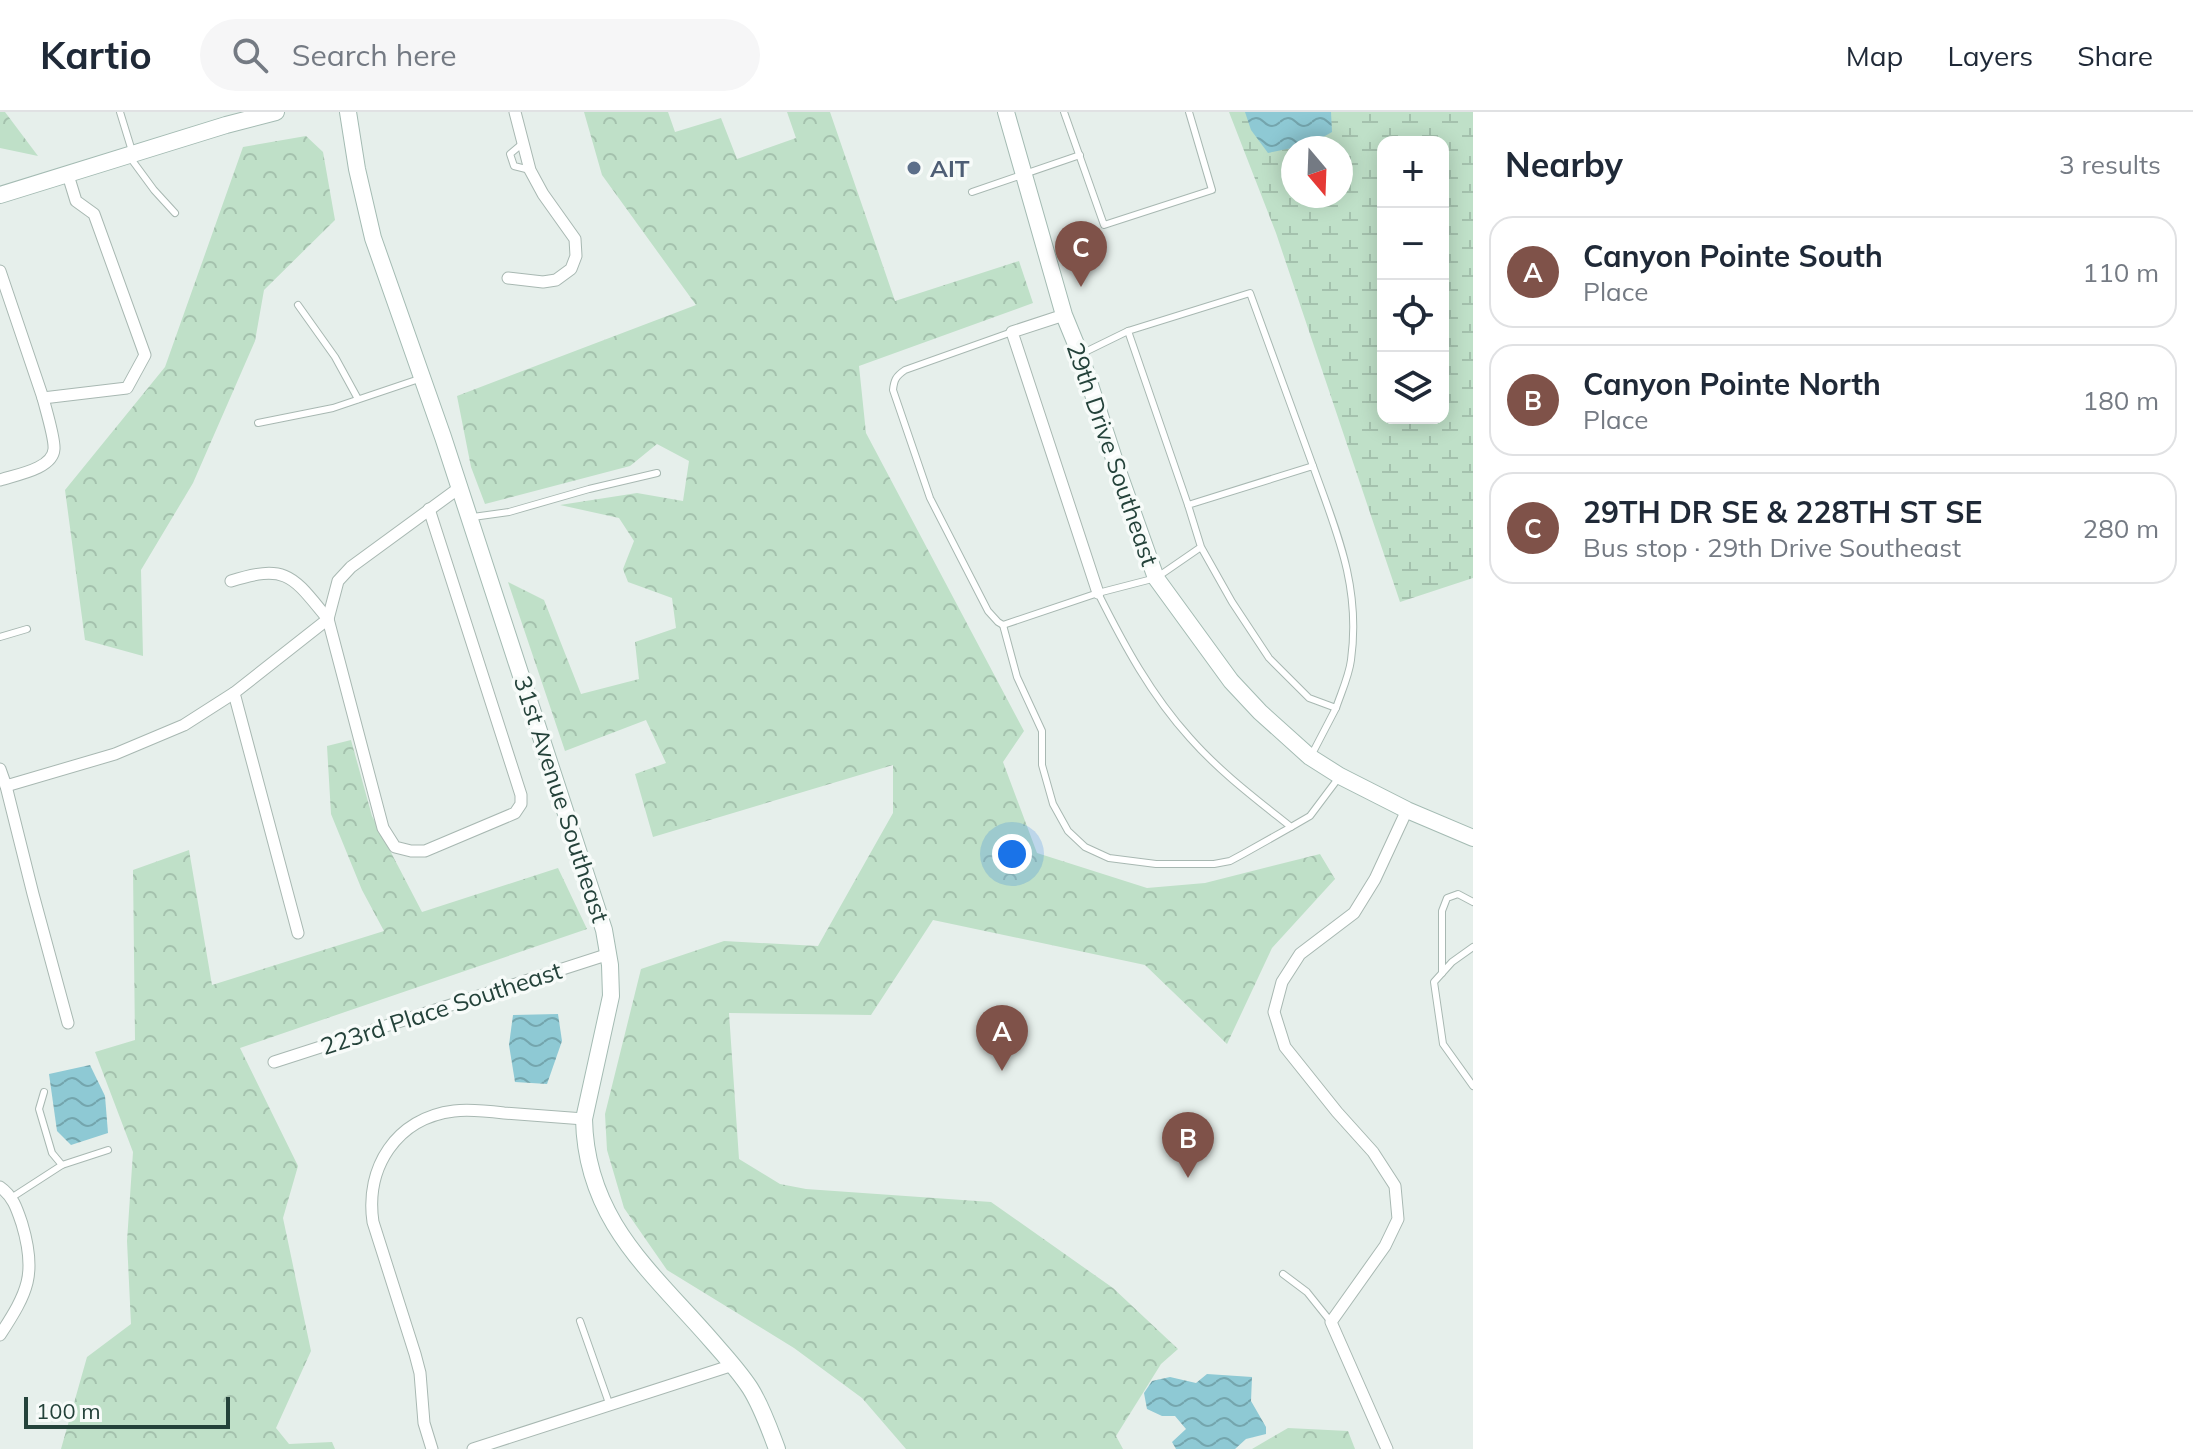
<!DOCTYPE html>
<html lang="en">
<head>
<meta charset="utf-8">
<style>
  :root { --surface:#fff; --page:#f6f6f7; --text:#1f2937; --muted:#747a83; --line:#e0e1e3; --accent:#7f5249 }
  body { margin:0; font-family:Mulish,sans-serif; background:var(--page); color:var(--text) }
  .controls { position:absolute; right:24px; top:24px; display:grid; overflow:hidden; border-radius:16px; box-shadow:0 4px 20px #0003 }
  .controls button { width:72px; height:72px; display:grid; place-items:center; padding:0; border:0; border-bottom:2px solid var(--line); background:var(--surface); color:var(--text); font:40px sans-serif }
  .compass { position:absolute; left:1281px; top:24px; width:72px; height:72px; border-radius:50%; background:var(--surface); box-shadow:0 4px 20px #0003; rotate:161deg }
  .scale { position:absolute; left:24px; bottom:20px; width:206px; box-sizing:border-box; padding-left:8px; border:4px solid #24423a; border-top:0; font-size:22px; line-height:28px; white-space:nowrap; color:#24423a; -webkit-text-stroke:6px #f7fbf9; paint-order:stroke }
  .you { position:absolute; left:1012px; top:742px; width:28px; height:28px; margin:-20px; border:6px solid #fff; border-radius:50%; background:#1a73e8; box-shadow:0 0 0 12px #1a73e833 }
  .badge { display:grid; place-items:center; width:52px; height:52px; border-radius:50%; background:var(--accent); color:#fff; font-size:26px; font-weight:700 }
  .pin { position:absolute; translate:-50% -66px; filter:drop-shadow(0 2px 4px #0008) }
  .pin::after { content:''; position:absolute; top:42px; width:28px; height:24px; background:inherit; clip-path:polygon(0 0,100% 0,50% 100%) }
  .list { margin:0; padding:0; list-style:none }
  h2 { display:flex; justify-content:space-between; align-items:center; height:104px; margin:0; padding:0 32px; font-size:34px }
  h2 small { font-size:26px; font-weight:400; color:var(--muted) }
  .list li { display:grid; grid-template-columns:52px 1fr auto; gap:24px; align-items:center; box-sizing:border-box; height:112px; margin:0 16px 16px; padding:0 16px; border:2px solid var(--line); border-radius:24px }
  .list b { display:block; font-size:30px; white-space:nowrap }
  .list p { margin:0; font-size:26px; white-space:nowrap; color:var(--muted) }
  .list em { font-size:26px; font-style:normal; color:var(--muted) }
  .icon { flex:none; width:44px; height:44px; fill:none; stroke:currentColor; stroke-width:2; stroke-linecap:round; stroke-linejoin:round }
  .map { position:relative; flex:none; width:1473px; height:1337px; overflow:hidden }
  header { display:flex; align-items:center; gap:48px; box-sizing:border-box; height:112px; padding:0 40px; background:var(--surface); border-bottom:2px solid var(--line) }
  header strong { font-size:38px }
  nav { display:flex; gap:44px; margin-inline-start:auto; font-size:28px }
  .search { width:560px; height:72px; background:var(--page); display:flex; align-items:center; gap:20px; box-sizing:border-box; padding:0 28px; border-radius:44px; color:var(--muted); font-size:30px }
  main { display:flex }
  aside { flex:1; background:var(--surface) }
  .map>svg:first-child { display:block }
  .forest { fill:url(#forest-crowns) }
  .wetland { fill:url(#wetland-marsh); fill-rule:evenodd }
  .water { fill:url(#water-waves) }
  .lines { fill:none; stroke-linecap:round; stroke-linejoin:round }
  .lane-casing { stroke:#a8b8b2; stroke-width:8 }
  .street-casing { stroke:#a8b8b2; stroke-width:13 }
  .secondary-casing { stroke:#a4bbb3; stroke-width:18 }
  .lane { stroke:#fff; stroke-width:6 }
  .street { stroke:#fff; stroke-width:11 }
  .secondary { stroke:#fff; stroke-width:16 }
  .service-dot { fill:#5c6f8a; stroke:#f7fbf9; stroke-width:3 }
  .labels { text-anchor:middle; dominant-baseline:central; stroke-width:7; stroke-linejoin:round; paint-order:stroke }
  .service-label { font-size:24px; font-weight:bold; fill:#4e5e75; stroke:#f7fbf9; text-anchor:start }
  .street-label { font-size:24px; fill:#24423a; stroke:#f7fbf9 }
</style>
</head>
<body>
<header>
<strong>Kartio</strong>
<div class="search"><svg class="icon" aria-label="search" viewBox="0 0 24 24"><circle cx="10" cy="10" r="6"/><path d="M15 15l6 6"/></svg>Search here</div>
<nav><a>Map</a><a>Layers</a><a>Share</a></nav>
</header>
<main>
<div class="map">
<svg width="1473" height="1337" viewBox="0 0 1473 1337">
  <defs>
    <pattern id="forest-crowns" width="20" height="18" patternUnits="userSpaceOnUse" patternTransform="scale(2)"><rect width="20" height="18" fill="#bfe0c8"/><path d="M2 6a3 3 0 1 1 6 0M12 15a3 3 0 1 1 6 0" fill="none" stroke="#a4c1ad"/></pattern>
    <pattern id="wetland-marsh" width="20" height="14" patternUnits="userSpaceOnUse" patternTransform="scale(2)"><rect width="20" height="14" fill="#bfe0c8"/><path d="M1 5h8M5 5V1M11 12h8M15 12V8" fill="none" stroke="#a4c1ad"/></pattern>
    <pattern id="water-waves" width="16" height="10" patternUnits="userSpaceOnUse" patternTransform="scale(2)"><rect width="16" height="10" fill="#8ec9d4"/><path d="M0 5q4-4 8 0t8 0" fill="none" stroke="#74a5ad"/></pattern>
  </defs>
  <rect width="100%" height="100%" fill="#e6efeb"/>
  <g class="forest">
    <path d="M0,0H5L38,44L0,36Z"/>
    <path d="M584,0H668L675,20L721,6L737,47L796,26L787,0H830L895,189L1019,149L1033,191L859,254L866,321L1024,619L1003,650L1037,741L1147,776L1205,771L1320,742L1335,767L1272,836L1227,932L1145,853L933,808L871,903L729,901L739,1047L780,1072L806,1077L991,1090L1113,1176L1178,1237L1161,1252L1116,1324L1123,1337H906L862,1286L794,1236L667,1158L624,1096L607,1038L605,1002L641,857L724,829L818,834L893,701V653L653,725L635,662L666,651L646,608L565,639L508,470L544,488L581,582L639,567L635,530L676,516L672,486L628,470L623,457L634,429L619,406L560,393L637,381L683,389L689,349L657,332L630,354L485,392L471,355L457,284L696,193L602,63Z"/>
    <path d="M306,24L323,40L335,108L264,178L255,229L193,371L141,458L143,544L85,528L65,378L165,255L243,35Z"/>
    <path d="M351,628L372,704L422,800L558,756L587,817L240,936L298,1054L283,1106L311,1239L276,1316L289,1332L332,1330L335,1337H61L87,1245L131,1212L127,1129L133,1040L95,940L135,928L133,758L189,738L212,873L384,819L362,778L331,702L327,634Z"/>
    <path d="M1288,1316L1348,1319L1355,1337H1252Z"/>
  </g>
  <path class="wetland" d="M1229,0H1473V466L1400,490L1276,121ZM1383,30H1443V306H1383ZM1293,36H1341V84H1293Z"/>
  <g class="water">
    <path d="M1245,0H1331L1332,20L1311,32L1268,41L1251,18Z"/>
    <path d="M558,902L562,929L547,972L515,970L509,933L513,903Z"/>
    <path d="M90,953L105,984L108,1021L71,1033L57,1019L49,962Z"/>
    <path d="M1207,1262L1252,1265L1251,1289L1266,1315V1322L1246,1327L1235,1337H1176L1172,1330L1186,1317L1175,1304H1162L1147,1297L1144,1281L1152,1269L1170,1265L1196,1271Z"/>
  </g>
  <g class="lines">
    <g class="lane-casing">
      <g id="lane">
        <path d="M120,0L132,39"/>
        <path d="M1064,0L1104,113L1212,78L1189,0"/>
        <path d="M523,31L510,42L514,54L530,58"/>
        <path d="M129,44L154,78L175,101"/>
        <path d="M972,80L1080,43"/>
        <path d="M298,193L335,245L358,287"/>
        <path d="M1012,220L905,258C896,264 894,268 893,278L930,386L988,499L998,510L1003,513L1098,481"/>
        <path d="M1081,242L1128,219"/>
        <path d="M258,311L333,296L422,266"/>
        <path d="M1188,393L1128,219L1250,181L1313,354"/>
        <path d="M473,405L509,400L589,377L657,361"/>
        <path d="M1201,435L1188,393L1313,354C1337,421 1361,475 1351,548C1349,564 1341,581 1336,596L1309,586L1269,546L1232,490L1201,435L1156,466L1098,481C1124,533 1151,583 1190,626C1220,660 1256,687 1291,715L1310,704L1340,664"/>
        <path d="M1003,513L1017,565L1042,619V653L1053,692L1068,719L1085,735L1109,746L1156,752H1214L1230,749L1243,742L1291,715"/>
        <path d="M0,525L27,517"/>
        <path d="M1312,642L1336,596"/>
        <path d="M1473,835L1452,850L1434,870L1443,932L1473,974"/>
        <path d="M1442,861V799L1447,786L1458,782L1473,790"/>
        <path d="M44,980L39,997L52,1041L62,1053"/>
        <path d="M11,1086L62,1053L108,1038"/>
        <path d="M1283,1162L1307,1180L1331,1210"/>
        <path d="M580,1209L610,1294"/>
      </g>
    </g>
    <g class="street-casing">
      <g id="street">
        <path d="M0,159L43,286L127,276L145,243L94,102L76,89L68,63"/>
        <path d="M508,166L543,170L556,168L571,157L576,144L575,127L543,82L530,58L515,0"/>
        <path d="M1064,203L1012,220L1098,481"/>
        <path d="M0,368C15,363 53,357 54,337C55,327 46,298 43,286"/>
        <path d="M231,469C288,451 293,465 328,507"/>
        <path d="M328,507L338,469L351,455L459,376"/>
        <path d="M0,657L6,674L115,642L184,613L234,581"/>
        <path d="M6,674L33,782L68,911"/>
        <path d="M298,821L234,581L328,507L383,716L395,735L411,739H425L515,701L521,692V683L429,397"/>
        <path d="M274,950L609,842"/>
        <path d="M0,1075C13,1084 17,1097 22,1112C37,1162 28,1180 0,1223"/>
        <path d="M432,1337L424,1311L420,1261L415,1242L373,1110C365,1056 396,1006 454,999C470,997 487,999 504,1001C530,1003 557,1005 584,1007"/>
        <path d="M473,1337L733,1253"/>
        <path d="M1387,1337L1331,1210L1385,1134L1398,1107L1395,1074L1373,1040L1337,1000L1285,935L1274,900L1282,870L1300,842L1354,801L1375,767L1407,698"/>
      </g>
    </g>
    <g class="secondary-casing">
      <g id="secondary">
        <path d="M348,0L357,57L373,126L443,325L604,818L610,853L611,884L584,1007C586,1108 651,1159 711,1228C725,1244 739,1259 750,1276C762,1295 769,1316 777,1337"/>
        <path d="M1006,0L1064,203L1080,242L1118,359L1156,466L1231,569L1260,600L1310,645L1340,664L1407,698L1473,726"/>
        <path d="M0,83L226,13L276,0"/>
      </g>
    </g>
    <use href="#lane" class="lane"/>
    <use href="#street" class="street"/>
    <use href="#secondary" class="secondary"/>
  </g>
  <circle class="service-dot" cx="914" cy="56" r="8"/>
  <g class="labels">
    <g class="service-label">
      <text x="930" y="56">AIT</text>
    </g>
    <g class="street-label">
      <text transform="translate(1113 342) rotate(71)">29th Drive Southeast</text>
      <text transform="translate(562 687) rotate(72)">31st Avenue Southeast</text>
      <text transform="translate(441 896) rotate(-18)">223rd Place Southeast</text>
    </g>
  </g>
</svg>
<div class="controls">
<button>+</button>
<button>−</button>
<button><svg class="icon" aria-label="locate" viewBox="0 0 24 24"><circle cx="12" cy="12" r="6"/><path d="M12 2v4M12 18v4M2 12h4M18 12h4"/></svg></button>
<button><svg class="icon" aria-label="layers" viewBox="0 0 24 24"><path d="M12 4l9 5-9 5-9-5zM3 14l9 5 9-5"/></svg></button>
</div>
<svg class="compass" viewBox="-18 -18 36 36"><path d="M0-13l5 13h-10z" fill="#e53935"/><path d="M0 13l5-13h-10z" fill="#747a83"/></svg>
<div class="scale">100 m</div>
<div class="you"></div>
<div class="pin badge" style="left:1002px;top:959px">A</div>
<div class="pin badge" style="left:1188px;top:1066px">B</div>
<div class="pin badge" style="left:1081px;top:175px">C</div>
</div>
<aside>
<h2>Nearby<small>3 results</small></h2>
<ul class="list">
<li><span class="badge">A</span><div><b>Canyon Pointe South</b><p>Place</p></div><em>110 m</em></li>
<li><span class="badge">B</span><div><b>Canyon Pointe North</b><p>Place</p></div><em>180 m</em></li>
<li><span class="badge">C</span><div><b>29TH DR SE &amp; 228TH ST SE</b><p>Bus stop · 29th Drive Southeast</p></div><em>280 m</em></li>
</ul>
</aside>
</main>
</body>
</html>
